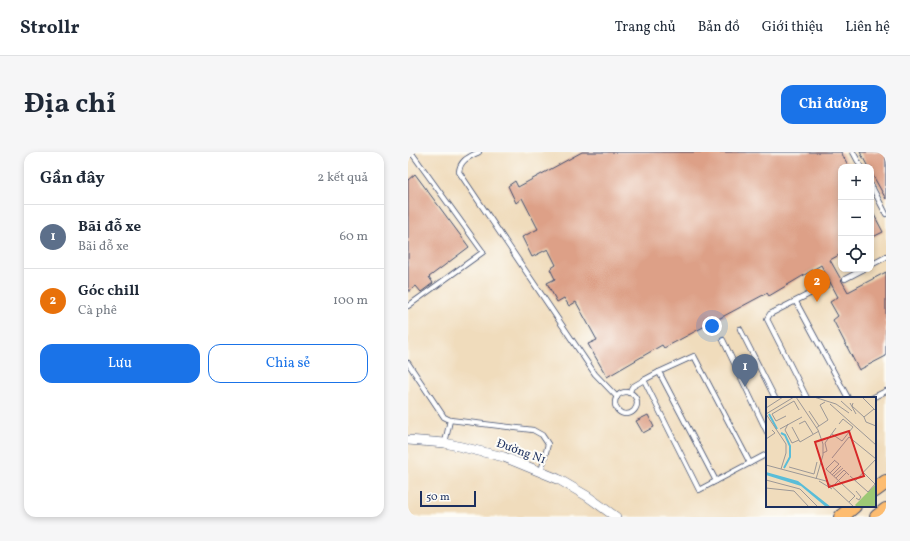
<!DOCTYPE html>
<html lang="vi">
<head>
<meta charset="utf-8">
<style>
  :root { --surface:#fff; --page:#f6f6f7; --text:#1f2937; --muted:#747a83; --line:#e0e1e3; --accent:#1a73e8 }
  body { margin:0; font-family:Vollkorn,serif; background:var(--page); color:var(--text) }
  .controls { position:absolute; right:12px; top:12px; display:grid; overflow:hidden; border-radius:8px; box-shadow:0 2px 6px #0003 }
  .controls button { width:36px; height:36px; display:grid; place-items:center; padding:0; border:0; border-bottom:1px solid var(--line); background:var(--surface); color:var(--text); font:20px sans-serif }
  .scale { position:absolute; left:12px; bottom:10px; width:56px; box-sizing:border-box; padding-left:4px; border:2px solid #1b2f5e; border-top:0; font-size:11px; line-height:14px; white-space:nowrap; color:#1b2f5e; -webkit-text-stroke:3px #fdfcf7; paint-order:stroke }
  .you { position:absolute; left:304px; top:174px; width:14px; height:14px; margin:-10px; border:3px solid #fff; border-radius:50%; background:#1a73e8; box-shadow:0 0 0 6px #1a73e833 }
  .badge { display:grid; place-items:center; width:26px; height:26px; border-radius:50%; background:var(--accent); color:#fff; font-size:13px; font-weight:700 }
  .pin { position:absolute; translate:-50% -33px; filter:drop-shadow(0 1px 2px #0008) }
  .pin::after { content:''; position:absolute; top:21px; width:14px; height:12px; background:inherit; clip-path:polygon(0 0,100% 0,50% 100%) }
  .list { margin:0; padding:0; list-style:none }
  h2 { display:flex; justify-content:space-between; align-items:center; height:52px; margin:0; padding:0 16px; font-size:17px }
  h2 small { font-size:13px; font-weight:400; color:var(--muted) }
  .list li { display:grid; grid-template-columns:26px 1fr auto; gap:12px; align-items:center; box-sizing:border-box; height:64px; padding:0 16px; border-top:1px solid var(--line) }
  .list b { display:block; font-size:15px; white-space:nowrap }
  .list p { margin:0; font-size:13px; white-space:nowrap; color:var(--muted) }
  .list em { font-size:13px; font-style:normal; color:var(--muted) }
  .actions { display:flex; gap:8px; padding:12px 16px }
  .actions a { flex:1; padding:9px 0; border:1px solid var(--accent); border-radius:12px; text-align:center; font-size:14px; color:var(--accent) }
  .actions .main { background:var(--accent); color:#fff }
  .icon { flex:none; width:22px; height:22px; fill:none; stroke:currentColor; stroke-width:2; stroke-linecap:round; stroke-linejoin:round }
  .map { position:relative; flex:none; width:478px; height:365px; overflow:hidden; border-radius:12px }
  header { display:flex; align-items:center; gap:24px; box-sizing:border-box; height:56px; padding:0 20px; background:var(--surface); border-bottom:1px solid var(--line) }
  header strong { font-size:19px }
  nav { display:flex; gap:22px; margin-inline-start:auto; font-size:14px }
  .intro { display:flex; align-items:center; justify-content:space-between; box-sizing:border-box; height:96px; padding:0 24px }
  h1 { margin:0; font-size:28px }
  .button { padding:10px 18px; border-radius:12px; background:var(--accent); color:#fff; font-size:14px; font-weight:700 }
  main { display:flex; gap:24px; padding:0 24px }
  aside { flex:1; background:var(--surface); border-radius:12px; box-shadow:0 2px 6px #0003 }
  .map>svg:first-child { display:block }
  .building { fill:#dda087 }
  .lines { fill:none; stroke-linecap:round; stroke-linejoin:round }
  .service-casing { stroke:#3b496c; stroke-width:6 }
  .minor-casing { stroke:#3b496c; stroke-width:10 }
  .primary-casing { stroke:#3b496c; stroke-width:16 }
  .service { stroke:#fff; stroke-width:4.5 }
  .minor { stroke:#fff; stroke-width:9 }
  .primary { stroke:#fdbc6f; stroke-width:14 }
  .labels { text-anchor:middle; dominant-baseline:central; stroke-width:4; stroke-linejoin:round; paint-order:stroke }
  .street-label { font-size:12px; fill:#1b2f5e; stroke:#fdfcf7 }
  .inset-river { fill:none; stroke:#5abdd8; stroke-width:2 }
  .inset-road { fill:none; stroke:#9b9796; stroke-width:1 }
  .view { fill:#d62828; fill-opacity:0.15; stroke:#d62828; stroke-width:2 }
  .inset-edge { fill:none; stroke:#1b2f5e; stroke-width:2 }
</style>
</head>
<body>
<header>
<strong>Strollr</strong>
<nav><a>Trang chủ</a><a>Bản đồ</a><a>Giới thiệu</a><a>Liên hệ</a></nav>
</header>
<div class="intro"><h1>Địa chỉ</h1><a class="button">Chỉ đường</a></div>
<main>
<aside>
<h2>Gần đây<small>2 kết quả</small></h2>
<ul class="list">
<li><span class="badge" style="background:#5c6f8a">1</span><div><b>Bãi đỗ xe</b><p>Bãi đỗ xe</p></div><em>60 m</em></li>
<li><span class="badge" style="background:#e8710a">2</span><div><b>Góc chill</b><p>Cà phê</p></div><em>100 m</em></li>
</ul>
<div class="actions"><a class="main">Lưu</a><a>Chia sẻ</a></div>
</aside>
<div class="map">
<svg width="478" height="365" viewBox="0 0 478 365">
  <rect width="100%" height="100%" fill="#fdfcf7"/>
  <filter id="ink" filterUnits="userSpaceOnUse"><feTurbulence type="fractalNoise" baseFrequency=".025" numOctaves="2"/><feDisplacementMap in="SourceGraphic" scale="8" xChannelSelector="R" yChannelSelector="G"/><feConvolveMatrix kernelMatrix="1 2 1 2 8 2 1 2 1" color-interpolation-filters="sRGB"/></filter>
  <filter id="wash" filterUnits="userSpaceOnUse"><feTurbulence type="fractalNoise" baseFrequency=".012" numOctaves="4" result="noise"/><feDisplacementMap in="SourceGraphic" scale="16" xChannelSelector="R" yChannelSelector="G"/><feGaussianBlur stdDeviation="0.9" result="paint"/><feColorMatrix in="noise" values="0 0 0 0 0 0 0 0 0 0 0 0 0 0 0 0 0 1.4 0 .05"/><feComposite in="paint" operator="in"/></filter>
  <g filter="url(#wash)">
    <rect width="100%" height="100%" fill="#f0dcbc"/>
    <g id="blocks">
      <g class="building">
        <path d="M174,0H433L441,15H433V102L422,108L440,140L478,120V204L451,218L425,168L430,164L422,150L430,145L413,113L361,144L359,141L256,196L254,193L199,225L180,192L189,188L168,150L161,154L156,146L149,150L139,131L147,127L142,117L148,113L140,97L124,105L114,85L130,77L114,46L108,51L100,34L107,29L110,35Z"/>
        <path d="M452,0H478V47L463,20V15H460Z"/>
        <path d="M7,22L61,95L21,125L25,131L13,140L8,134L0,140V28Z"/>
        <path d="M463,57L475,80L463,86Z"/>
        <path d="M240,263L246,275L235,281L228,269Z"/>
      </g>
    </g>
  </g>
  <g filter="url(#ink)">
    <use href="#blocks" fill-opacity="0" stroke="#3b496c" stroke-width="1"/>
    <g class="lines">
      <g class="service-casing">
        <g id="service">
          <path d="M71,0C61,5 52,8 51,20L187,222L209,245"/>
          <path d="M445,0L453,15"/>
          <path d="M463,33L478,62"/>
          <path d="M463,113L478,105"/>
          <path d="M437,127L456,117"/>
          <path d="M388,150L440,246"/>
          <path d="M0,154L75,100L3,0"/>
          <path d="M332,177L367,246"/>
          <path d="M315,188L359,280"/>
          <path d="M0,211L36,265L42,268L125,278L134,283L140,292L133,320"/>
          <path d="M251,220L308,329"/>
          <path d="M236,228L291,338L359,302"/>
          <circle cx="218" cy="251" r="11"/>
          <path d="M221,241L224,235L236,228L251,220L286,204L342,311"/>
          <path d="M399,246L359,167L362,162L419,133"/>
          <path d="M464,246L478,239"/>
          <path d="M37,291L42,268"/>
        </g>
      </g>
      <g class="minor-casing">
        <path id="minor" d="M0,288L37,291L96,305L150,327L179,344L208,365"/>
      </g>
      <g class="primary-casing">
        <g id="primary">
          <path d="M467,338L478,330"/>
          <path d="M433,365L446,354"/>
          <path d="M469,365L478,358"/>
        </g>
      </g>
      <use href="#service" class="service"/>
      <use href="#minor" class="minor"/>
      <use href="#primary" class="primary"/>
    </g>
  </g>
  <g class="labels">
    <g class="street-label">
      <text transform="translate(113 300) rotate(20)">Đường N1</text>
    </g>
  </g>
  <g transform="translate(358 245)">
    <rect width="110" height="110" fill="#f0dcbc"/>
    <path d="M110,87V110H91L89,108Z" fill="#9dc875"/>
    <path d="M0,75L32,84L65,110H60L35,89L0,78Z" fill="#5abdd8"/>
    <path class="inset-river" d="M3,17L11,32M15,36L19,38L24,49V60L18,71"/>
    <path class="inset-road" d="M30,0L52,33L57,47V58L50,82M48,0L70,7L83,16M96,0L110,14M75,4L86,14M84,6L90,17M87,6L86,9L98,20L108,12M64,7L110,48M0,11L17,0M43,14L53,29M20,19L10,24L6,17L28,4L33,13M98,20L100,25L110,29M22,27L19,33L26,46L33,43M33,27L39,24L47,37M26,30L34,45L53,34M50,31L62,23L54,8L59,5M14,32L36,20M66,37L76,44L87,30L77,22L73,27M0,42L9,36L6,33M57,56L61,54L59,46L70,31M66,61L83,40L110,62M69,63L60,72L89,99L83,105M0,68L60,84L88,110M23,70L48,77L51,65M15,72L20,56V47L0,17L28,0M97,75L109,87M64,76L73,67L68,63M66,78L75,69M68,79L77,71M84,79L102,95L110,86M70,81L78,73L83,78M0,83L34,92L52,110M53,84L66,92M89,84L110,62M69,87L81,75M0,91L28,94L43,110M90,101L93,103L95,100L90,94"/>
    <path class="view" d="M83,34L98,79L63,90L49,45Z"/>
    <rect width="110" height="110" class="inset-edge"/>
  </g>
</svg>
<div class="controls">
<button>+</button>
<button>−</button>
<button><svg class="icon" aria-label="locate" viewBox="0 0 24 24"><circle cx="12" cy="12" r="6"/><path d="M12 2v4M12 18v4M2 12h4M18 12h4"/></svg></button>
</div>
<div class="scale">50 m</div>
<div class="you"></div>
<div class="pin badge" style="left:337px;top:235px;background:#5c6f8a">1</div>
<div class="pin badge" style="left:409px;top:150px;background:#e8710a">2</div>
</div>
</main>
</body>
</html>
